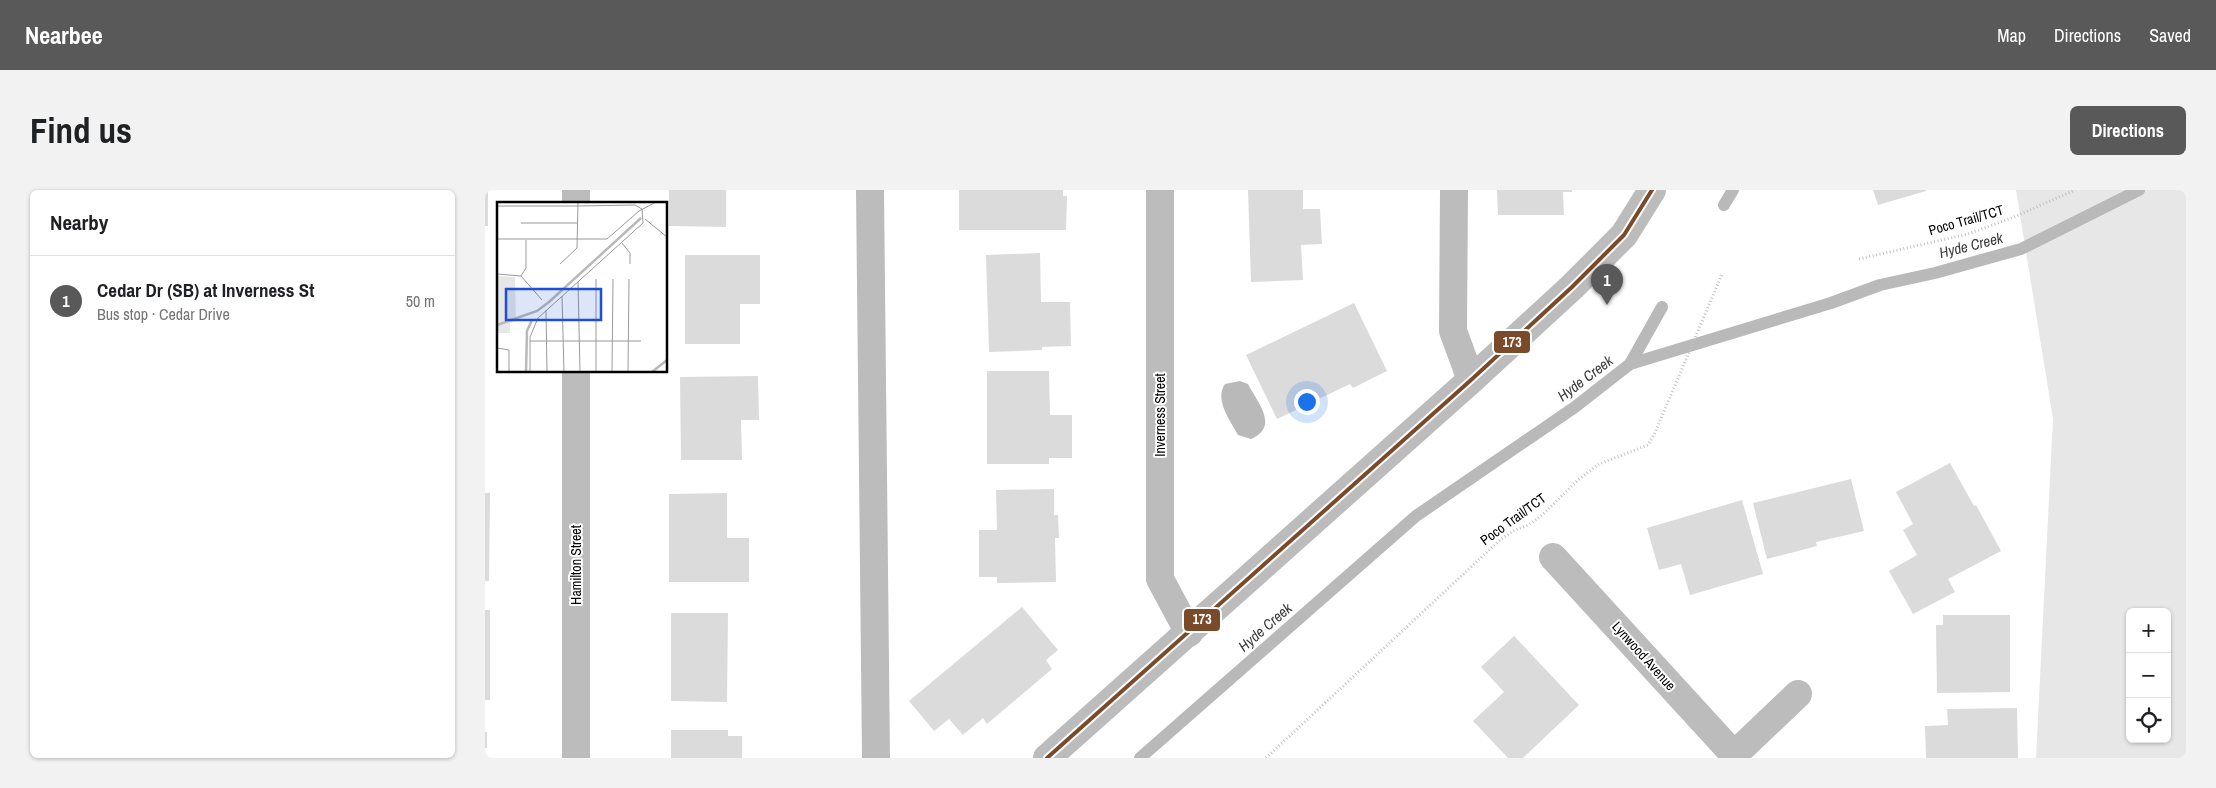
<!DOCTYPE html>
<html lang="en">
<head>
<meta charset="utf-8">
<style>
  :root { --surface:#fff; --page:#f2f2f2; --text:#202124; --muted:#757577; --line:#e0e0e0; --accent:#595959 }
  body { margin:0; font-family:"Archivo Narrow",sans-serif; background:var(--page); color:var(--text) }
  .controls { position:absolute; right:15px; bottom:15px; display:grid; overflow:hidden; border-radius:8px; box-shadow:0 1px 4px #0004 }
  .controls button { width:45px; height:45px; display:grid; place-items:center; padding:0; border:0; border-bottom:1px solid var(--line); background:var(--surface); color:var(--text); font:25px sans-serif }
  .you { position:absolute; left:821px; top:211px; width:18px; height:18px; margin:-12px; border:4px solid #fff; border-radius:50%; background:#1a73e8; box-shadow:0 0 0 8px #1a73e833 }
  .badge { display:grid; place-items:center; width:32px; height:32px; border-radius:50%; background:var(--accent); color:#fff; font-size:16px; font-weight:700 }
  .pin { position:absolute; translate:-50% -41px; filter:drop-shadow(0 1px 2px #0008) }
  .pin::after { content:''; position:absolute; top:26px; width:18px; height:15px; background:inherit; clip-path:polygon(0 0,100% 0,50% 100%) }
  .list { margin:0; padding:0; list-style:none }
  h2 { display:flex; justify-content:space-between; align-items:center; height:65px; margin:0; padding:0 20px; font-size:21px }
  h2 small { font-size:16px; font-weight:400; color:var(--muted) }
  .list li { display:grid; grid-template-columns:32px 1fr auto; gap:15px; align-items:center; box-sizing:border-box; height:90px; padding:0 20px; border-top:1px solid var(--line) }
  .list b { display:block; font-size:19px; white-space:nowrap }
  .list p { margin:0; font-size:16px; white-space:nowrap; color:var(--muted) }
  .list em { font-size:16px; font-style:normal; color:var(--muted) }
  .icon { flex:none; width:28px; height:28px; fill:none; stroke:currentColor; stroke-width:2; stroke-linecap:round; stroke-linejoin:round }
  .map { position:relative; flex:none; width:1701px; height:568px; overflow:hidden; border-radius:8px }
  header { display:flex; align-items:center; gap:30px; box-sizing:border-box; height:70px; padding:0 25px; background:var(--accent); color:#fff }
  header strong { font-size:24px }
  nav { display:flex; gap:28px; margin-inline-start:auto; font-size:18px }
  .intro { display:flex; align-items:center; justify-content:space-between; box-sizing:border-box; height:120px; padding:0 30px }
  h1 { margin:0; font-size:35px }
  .button { padding:12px 22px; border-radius:8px; background:var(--accent); color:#fff; font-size:18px; font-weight:700 }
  main { display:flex; gap:30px; padding:0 30px }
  aside { flex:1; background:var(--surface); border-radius:8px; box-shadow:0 1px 4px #0004 }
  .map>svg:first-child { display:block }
  .green { fill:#e7e7e7; fill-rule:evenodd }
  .water { fill:#b9b9b9 }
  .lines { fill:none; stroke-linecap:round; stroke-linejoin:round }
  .stream { stroke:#b9b9b9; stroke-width:12 }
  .building { fill:#dbdbdb }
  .path { stroke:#c2c2c2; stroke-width:3; stroke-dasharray:1 2.5; stroke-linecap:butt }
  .minor { stroke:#bcbcbc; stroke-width:28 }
  .bus-1-casing { stroke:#fff; stroke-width:8 }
  .bus-1 { stroke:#7a4b2a; stroke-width:4 }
  .labels { text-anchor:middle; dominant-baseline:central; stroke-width:4; stroke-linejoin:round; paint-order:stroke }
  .street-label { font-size:14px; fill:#000; stroke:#fff }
  .water-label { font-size:15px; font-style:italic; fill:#3c3c3c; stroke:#fff }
  .inset-river { fill:none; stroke:#b9b9b9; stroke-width:2.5 }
  .inset-road { fill:none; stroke:#999; stroke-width:1 }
  .view { fill:#1d4ed8; fill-opacity:0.15; stroke:#1d4ed8; stroke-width:2.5 }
  .inset-edge { fill:none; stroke:#000; stroke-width:2.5 }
  .line-badge { stroke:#fff; stroke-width:2 }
  .badge-label { font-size:14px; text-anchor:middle; font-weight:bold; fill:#fff }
</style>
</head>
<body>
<header>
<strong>Nearbee</strong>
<nav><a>Map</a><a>Directions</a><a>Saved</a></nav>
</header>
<div class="intro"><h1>Find us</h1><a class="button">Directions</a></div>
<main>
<aside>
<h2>Nearby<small></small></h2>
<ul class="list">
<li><span class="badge">1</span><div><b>Cedar Dr (SB) at Inverness St</b><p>Bus stop · Cedar Drive</p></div><em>50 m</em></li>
</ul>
</aside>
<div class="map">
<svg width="1701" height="568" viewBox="0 0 1701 568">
  <rect width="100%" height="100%" fill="#fff"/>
  <path class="green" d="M1531,0H1701V568H1551L1568,229ZM1645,422H1682V549H1645Z"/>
  <path class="water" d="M755,191L763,194C774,215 794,236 766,249L753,245C745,230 729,210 740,194Z"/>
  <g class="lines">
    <g class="stream">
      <path d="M1239,15L1248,0"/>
      <path d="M1145,174L1177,117"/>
      <path d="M655,568L931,326L1090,217L1145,174L1346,113L1395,95L1450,83L1536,59L1654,0"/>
    </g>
  </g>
  <g class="building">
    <rect x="0" y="0" width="3" height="36"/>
    <path d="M184,0H241V37L184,36Z"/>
    <path d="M474,0H578V6H582L581,40H474Z"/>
    <path d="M763,0H818V19H835L837,54L816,55L818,90L766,92Z"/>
    <path d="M1012,0H1087V2H1078L1079,25H1013Z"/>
    <path d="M1388,0H1441V1L1393,15Z"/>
    <path d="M555,63L556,112H585L586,156L557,157V160L504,162L501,65Z"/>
    <path d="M200,65H275V114H255V154H200Z"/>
    <path d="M869,113L902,181L868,198L865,194L792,229L761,165Z"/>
    <path d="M502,181H564L565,225H587V268H564V274H502Z"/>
    <path d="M273,186L274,230H256L257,270H196L195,187Z"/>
    <path d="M1465,273L1489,316L1491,315L1516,361L1463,389L1470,402L1428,424L1404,381L1432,365L1418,340L1428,334L1411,302Z"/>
    <path d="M1366,289L1379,341L1331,352L1332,356L1282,369L1268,313Z"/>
    <path d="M569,299V325H573L574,348H570L571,392L512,393V387H494V340H512L511,300Z"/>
    <path d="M0,303H5L4,391H0Z"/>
    <path d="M242,303V348H264V392H184V304Z"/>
    <path d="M1257,310L1278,384L1205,405L1196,374L1174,380L1162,338Z"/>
    <path d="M537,417L573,460L561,470L567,479L502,534L498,528L478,545L464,529L449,541L424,511Z"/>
    <rect x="0" y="420" width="5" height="90"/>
    <path d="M186,423H243L242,512L186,511Z"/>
    <path d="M1458,425H1525V502L1452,503L1451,435H1458Z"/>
    <path d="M1029,446L1094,515L1038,568H1023L988,531L1019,502L996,477Z"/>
    <path d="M1532,518L1533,568H1441L1440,536L1463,535L1462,519Z"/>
    <path d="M186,540H243V546H257V568H186Z"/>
    <rect x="0" y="542" width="2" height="16"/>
  </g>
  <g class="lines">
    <g class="path">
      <path d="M1374,69L1483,44L1529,27L1590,0"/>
      <path d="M781,568L1015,350L1028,341L1043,335L1056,326L1093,290L1114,274L1163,255L1169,245L1237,84"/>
    </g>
    <g class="minor">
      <path d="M385,0L391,568"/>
      <path d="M675,0V389L704,443"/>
      <path d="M969,0L968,141L986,190"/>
      <path d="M91,14V0"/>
      <path d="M1068,367L1252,568"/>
      <path d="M1249,565L1313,504"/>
      <path d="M91,568V181"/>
      <path d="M562,568L986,190L1087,97L1139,45L1167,0"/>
    </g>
    <g class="bus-1-casing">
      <path id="bus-1" d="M562,568L986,190L1087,97L1139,45L1167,0"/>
    </g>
    <use href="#bus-1" class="bus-1"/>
  </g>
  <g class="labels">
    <g class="street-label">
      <text transform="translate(1481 30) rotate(-16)">Poco Trail/TCT</text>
      <text transform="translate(675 225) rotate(-90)">Inverness Street</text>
      <text transform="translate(1028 329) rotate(-36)">Poco Trail/TCT</text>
      <text transform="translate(91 375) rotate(-90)">Hamilton Street</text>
      <text transform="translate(1159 466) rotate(48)">Lynwood Avenue</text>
    </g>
    <g class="water-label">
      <text transform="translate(1486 55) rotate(-14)">Hyde Creek</text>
      <text transform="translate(1100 188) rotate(-37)">Hyde Creek</text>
      <text transform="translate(780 437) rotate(-41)">Hyde Creek</text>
    </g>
  </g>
  <g transform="translate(12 12)">
    <rect width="170" height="170" fill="#fff"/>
    <path d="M0,74L18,75L19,119L13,121V131H0Z" fill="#e7e7e7"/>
    <path class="inset-river" d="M0,123L40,109L52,100L144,16M29,170L30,129L35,118M155,170L170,158"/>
    <path class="inset-road" d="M0,4H81M81,4L138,3L145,7M148,17L170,35M24,21H80M0,37H110L142,9L159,0M125,41L133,51V62M63,62L80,46L81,0M0,72L24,74L45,98M24,74L29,66V38M99,77V170M81,80L83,170M65,94L67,170M49,108L50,170M33,139H144M0,146L12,148V170M33,170V135L41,116L146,21L145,7M115,170L116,77M131,170L132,77"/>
    <path class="view" d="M9,87H104V118H9Z"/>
    <rect width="170" height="170" class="inset-edge"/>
  </g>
  <g class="line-badge">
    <rect x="1008" y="140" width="38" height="24" rx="5" fill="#7a4b2a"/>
    <rect x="698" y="418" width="38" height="24" rx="5" fill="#7a4b2a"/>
  </g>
  <g class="badge-label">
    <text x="1027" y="157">173</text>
    <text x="717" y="434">173</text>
  </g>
</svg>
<div class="controls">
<button>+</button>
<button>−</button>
<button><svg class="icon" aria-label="locate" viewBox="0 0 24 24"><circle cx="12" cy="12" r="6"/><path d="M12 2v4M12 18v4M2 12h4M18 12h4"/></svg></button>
</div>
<div class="you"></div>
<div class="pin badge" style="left:1122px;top:115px">1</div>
</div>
</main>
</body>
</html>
